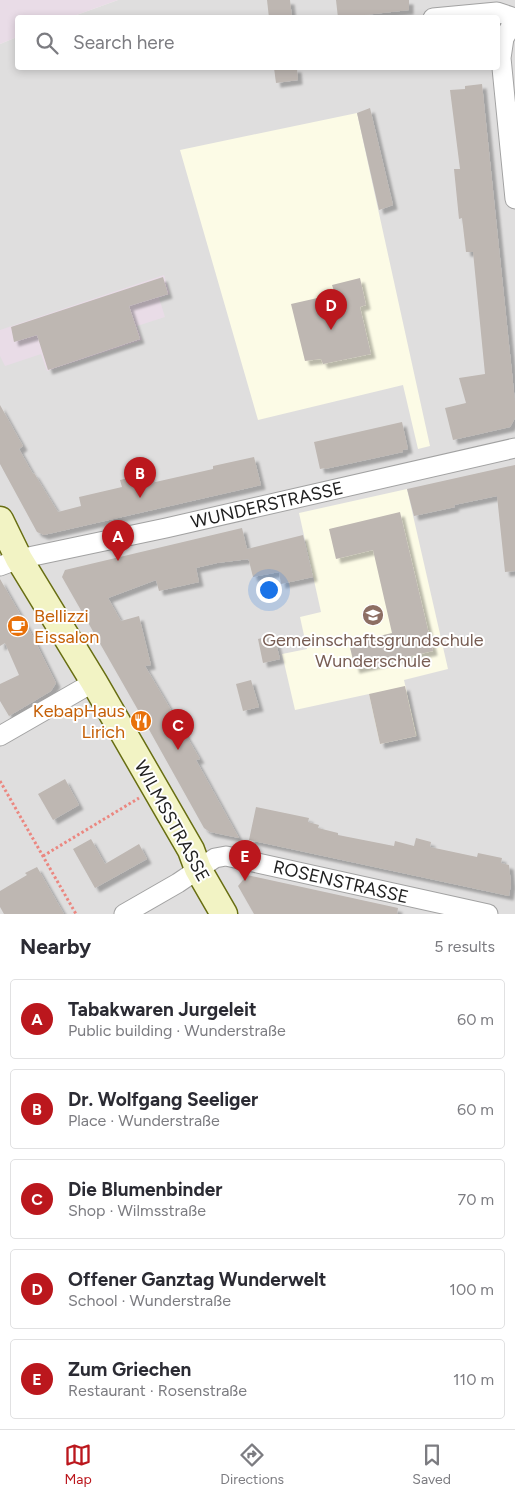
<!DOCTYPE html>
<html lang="en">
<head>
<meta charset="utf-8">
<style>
  :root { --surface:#fff; --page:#f7f7f7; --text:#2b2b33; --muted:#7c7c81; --line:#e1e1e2; --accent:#bb171d }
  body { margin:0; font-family:Figtree,sans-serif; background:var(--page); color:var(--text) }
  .you { position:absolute; left:268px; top:589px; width:18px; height:18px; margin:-12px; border:4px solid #fff; border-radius:50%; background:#1a73e8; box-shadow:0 0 0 8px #1a73e833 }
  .badge { display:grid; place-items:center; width:32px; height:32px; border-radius:50%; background:var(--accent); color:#fff; font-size:16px; font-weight:700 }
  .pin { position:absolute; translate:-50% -41px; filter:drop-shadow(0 1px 2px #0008) }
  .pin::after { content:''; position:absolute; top:26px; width:18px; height:15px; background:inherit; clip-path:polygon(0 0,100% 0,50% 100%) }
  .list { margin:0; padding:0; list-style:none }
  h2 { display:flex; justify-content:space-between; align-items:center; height:65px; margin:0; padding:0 20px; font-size:21px }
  h2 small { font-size:16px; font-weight:400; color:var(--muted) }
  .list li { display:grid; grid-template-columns:32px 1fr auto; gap:15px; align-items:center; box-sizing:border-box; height:80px; margin:0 10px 10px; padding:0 10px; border:1px solid var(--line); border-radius:5px }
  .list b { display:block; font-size:19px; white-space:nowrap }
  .list p { margin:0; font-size:16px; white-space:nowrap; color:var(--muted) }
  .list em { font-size:16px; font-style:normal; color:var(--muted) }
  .icon { flex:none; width:28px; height:28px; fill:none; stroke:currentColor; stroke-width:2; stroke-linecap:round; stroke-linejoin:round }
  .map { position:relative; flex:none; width:515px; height:914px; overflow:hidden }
  .search { position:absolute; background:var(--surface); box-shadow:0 2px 8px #0003; left:15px; right:15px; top:15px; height:55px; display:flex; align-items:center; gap:12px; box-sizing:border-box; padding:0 18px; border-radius:5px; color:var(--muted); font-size:19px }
  .sheet { height:515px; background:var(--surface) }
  nav { display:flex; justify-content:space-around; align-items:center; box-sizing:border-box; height:70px; border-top:1px solid var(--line); background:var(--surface); font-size:14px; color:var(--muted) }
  nav a { display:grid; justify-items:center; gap:2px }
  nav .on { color:var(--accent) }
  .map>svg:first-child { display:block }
  .residential { fill:#dfdede }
  .industrial { fill:#e9dce7 }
  .education { fill:#fcfbe6 }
  .building { fill:#beb7b2; filter:url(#shadow) }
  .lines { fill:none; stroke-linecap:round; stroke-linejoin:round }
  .street-casing { stroke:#a2a2a2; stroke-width:21 }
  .secondary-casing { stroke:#686e12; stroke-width:29 }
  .path { stroke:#eb8780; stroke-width:3; stroke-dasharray:2.5 2.5; stroke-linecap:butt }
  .street { stroke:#fff; stroke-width:19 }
  .secondary { stroke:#f2f3c4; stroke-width:26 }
  .labels { text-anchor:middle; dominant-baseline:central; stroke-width:4; stroke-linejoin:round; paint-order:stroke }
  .street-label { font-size:18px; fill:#212121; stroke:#fff }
  .food-label { font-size:18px; fill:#c56008; stroke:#fff; text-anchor:start }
  .education-label { font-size:18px; fill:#785e54; stroke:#fff }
</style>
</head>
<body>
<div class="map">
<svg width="515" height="914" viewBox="0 0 515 914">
  <defs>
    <filter id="shadow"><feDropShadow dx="4.5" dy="4.5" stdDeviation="1" flood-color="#0004"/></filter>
  </defs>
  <rect width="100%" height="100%" fill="#f0eee9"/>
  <path class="residential" d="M118,0H515V914H0V44L17,37L18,68H498V18L71,17Z"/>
  <g class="industrial">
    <path d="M0,0H118L71,17L18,18L17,37L0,44Z"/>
    <path d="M164,275L170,294L159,298L165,317L137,326L142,340L47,371L41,354L5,366L0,356V330Z"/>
  </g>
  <g class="education">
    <path d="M357,113L430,446L418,449L403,385L258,420L180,150Z"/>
    <path d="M407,489L448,669L404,680L417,736L380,744L369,694L295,710L282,654L307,649L300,617L321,612L299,513Z"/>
  </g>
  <g class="building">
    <path d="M267,0H290L292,18H269Z"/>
    <path d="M336,0H409V10L338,18Z"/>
    <path d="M274,68H297L298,80L276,83Z"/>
    <path d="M482,84L515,402V418L510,427L453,440L445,408L466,403L459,378L485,374L473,252H466L462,218L459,219L454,169H460L450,90L465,89V86Z"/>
    <path d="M370,108L393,205L379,210L357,113Z"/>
    <path d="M163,277L168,294L129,306L140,339L48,370L37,335L14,342L11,327Z"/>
    <path d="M360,278L366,305L360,307L371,354L323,364L321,359L305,361L291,304L335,294L332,285Z"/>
    <path d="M0,405L23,446L19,449L33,474L34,473L58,512L81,506L79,497L122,487L120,480L149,473L151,483L213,469V466L254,457L261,485L44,535L37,532L0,464Z"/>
    <path d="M402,422L408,449L403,450V452L325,469V468L320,469L314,442Z"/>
    <path d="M515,465V571L505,572L497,496L454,505L455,507L414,516L407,489Z"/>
    <path d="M400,512L433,651L355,669L349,643L392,633L373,550L336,559L329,529Z"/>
    <path d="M242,528L247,549L303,535L313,577L281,584L279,572L253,577L248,557L249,559L217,563L196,568L199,582L159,591L156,580L108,598L121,621L139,616L151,665L145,666L200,759L196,760L239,838L210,832L204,828L142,717L62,577L65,570Z"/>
    <path d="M0,579L31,633L56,683L51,691L9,716L0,701V684L19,675L5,643L0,646Z"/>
    <path d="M274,635L280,659L263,663L258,639Z"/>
    <path d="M251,680L259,707L243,711L236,684Z"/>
    <path d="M405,686L416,736L380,744L369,694Z"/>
    <path d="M65,779L79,805L53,820L38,794Z"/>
    <path d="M256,807L309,818L308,822L319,825L318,828L338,833V835L394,846L395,841L414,846L416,838L431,842L430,847L477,857L478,853L502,858L501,863L509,865L511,884L509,896L249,840Z"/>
    <path d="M91,839L105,864L139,844L147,859L95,888L73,849Z"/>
    <path d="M37,867L64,914H4L0,907V891L27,875L25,873Z"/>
    <path d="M247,875L398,908L397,914H254L238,886Z"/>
  </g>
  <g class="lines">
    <g class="street-casing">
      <g id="street">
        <path d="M433,18L497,12L515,18"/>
        <path d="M515,20L504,38L501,58L515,199"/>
        <path d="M0,566L19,559L166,528L515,448"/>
        <path d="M0,736L94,682"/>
        <path d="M124,914L178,883L215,858L226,856L488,914"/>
      </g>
    </g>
    <g class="secondary-casing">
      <path id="secondary" d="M0,520L19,559L94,682L180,831L191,850L198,869L224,914"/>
    </g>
    <g class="path">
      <path d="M0,781L76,914"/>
      <path d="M43,856L139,798"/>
    </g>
    <use href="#street" class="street"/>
    <use href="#secondary" class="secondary"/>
  </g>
  <defs>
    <g id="school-disc" transform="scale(1.125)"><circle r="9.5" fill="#8d6e63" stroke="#fff"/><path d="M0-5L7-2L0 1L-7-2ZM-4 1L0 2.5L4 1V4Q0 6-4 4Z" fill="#fff"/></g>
    <g id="cafe-disc" transform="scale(1.125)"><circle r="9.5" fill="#e8710a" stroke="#fff"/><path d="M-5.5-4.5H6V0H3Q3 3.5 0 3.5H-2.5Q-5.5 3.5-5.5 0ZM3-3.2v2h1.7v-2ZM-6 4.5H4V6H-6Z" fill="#fff"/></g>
    <g id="restaurant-disc" transform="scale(1.125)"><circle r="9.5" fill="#e8710a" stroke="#fff"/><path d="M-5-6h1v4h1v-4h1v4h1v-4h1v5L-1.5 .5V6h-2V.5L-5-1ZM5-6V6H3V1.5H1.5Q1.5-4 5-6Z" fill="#fff"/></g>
  </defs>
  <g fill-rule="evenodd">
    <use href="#school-disc" x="373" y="615"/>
    <use href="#cafe-disc" x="18" y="626"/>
    <use href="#restaurant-disc" x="141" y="721"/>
  </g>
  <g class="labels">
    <g class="street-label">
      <text transform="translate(267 505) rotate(-13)">WUNDERSTRASSE</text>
      <text transform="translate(172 821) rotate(61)">WILMSSTRASSE</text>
      <text transform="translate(341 882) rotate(13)">ROSENSTRASSE</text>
    </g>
    <g class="food-label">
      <text x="34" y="616">Bellizzi<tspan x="34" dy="21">Eissalon</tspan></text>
      <text x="125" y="711" text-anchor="end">KebapHaus<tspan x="125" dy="21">Lirich</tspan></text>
    </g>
    <g class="education-label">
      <text x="373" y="640">Gemeinschaftsgrundschule<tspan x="373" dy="21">Wunderschule</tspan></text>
    </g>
  </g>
</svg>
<div class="you"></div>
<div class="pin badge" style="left:118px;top:561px">A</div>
<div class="pin badge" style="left:140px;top:498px">B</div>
<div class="pin badge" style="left:178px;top:750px">C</div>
<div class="pin badge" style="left:331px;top:330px">D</div>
<div class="pin badge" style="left:245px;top:881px">E</div>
<div class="search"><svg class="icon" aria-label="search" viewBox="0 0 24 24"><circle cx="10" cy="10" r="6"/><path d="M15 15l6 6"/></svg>Search here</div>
</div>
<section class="sheet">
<h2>Nearby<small>5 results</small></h2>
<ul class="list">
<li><span class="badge">A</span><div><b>Tabakwaren Jurgeleit</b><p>Public building · Wunderstraße</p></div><em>60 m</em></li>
<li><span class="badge">B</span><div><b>Dr. Wolfgang Seeliger</b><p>Place · Wunderstraße</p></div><em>60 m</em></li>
<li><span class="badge">C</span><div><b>Die Blumenbinder</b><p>Shop · Wilmsstraße</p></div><em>70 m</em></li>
<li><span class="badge">D</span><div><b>Offener Ganztag Wunderwelt</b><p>School · Wunderstraße</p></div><em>100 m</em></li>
<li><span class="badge">E</span><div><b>Zum Griechen</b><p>Restaurant · Rosenstraße</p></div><em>110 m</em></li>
</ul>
</section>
<nav>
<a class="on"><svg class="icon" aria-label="map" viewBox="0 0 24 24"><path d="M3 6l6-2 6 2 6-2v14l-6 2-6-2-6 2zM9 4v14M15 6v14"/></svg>Map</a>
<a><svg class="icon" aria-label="directions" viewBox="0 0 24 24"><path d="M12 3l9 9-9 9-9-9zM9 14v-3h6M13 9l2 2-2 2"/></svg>Directions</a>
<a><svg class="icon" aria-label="saved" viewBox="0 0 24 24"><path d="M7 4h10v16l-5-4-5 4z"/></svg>Saved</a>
</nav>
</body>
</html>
